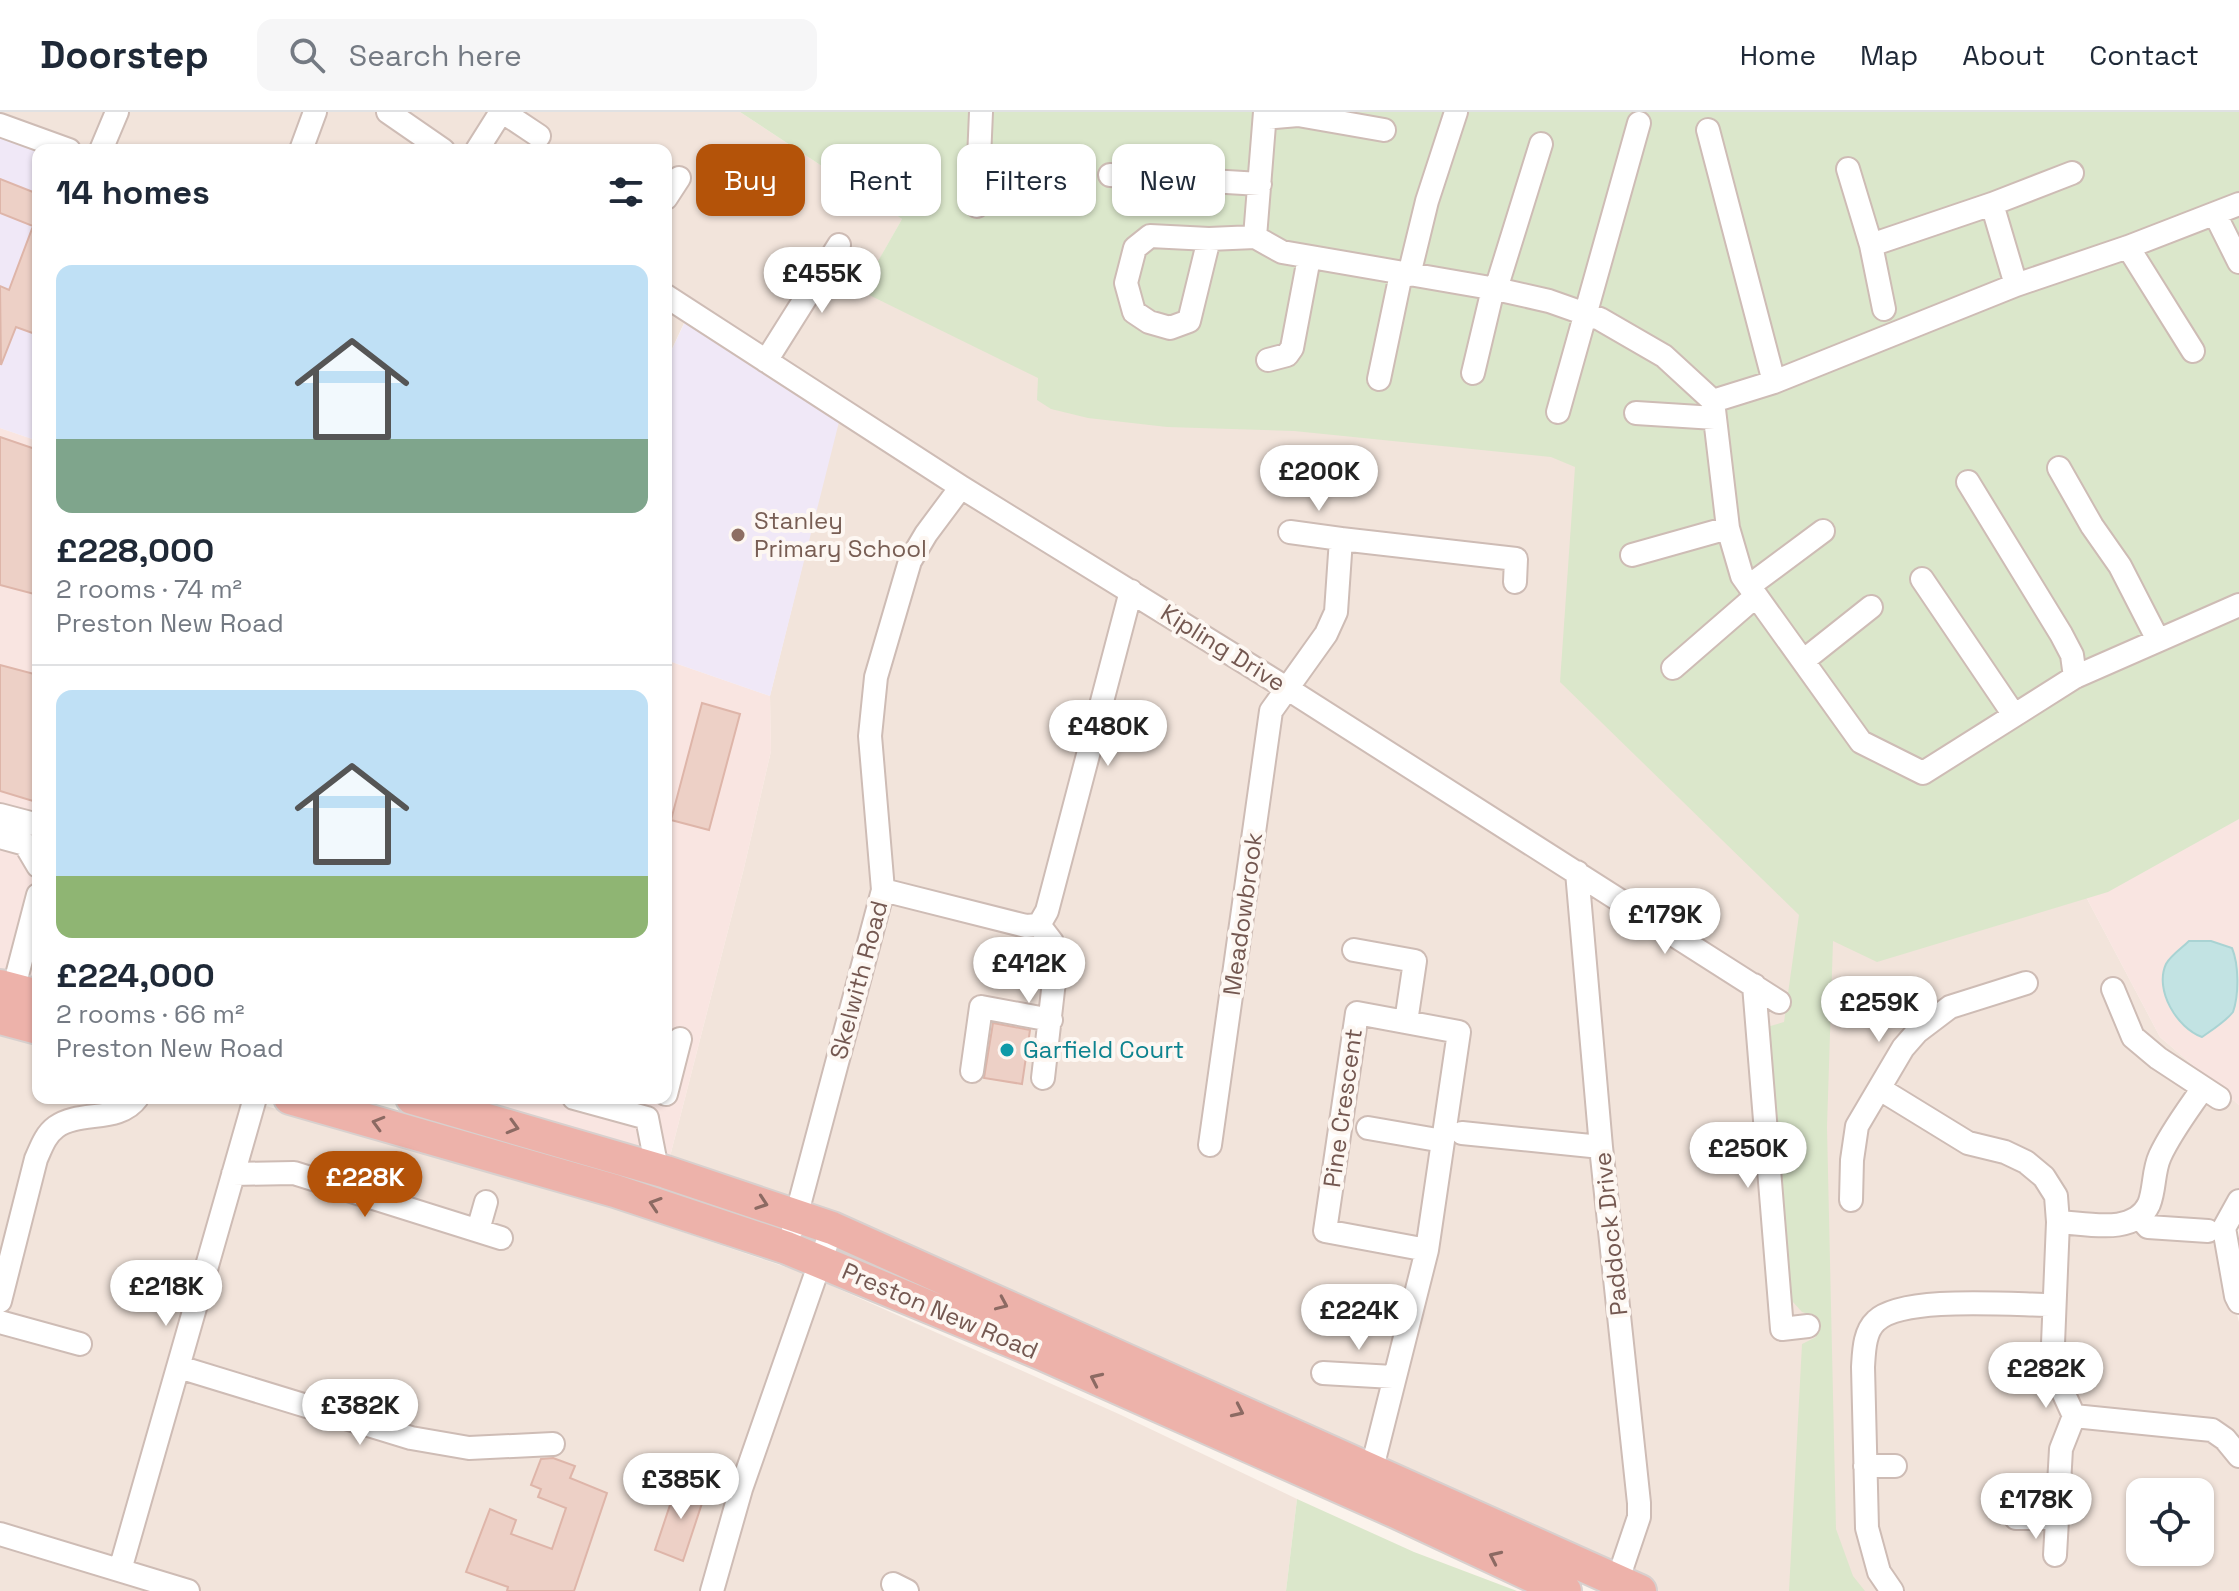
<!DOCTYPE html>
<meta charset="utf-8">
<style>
:root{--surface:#fff;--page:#f6f6f7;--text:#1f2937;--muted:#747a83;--line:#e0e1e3;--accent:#b45309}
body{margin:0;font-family:"Space Grotesk",sans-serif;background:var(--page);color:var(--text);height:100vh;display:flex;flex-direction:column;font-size:30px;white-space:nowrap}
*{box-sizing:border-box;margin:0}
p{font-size:26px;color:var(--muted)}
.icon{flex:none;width:44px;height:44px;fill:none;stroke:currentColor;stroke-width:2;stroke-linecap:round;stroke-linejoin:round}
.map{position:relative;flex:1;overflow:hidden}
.details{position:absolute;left:32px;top:32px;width:640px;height:960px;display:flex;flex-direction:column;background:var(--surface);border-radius:16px;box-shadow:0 2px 6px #0004}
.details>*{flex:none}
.hud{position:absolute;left:696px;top:32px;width:760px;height:72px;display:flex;gap:16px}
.fabs{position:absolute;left:2126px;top:1366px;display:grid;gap:16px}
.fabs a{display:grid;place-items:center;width:88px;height:88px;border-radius:16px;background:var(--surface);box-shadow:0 2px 6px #0004;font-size:40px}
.price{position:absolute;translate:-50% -68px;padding:0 18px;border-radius:28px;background:#fff;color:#222;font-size:26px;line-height:52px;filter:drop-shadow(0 2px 4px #0008)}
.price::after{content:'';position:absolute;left:50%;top:48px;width:24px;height:18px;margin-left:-12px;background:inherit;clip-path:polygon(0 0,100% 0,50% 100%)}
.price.on{background:var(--accent);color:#fff}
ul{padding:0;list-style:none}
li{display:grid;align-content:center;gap:16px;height:424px;padding:0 24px}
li+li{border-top:2px solid var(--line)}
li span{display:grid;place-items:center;height:248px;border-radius:16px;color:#555}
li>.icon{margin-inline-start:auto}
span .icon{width:144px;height:144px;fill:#fffc;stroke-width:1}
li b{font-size:34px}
h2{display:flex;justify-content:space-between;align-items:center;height:96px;padding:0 24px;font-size:34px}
.chip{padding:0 28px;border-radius:16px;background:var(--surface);box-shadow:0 2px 6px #0004;font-size:28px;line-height:72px}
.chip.on{background:var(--accent);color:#fff}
header{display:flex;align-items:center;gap:48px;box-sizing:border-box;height:112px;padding:0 40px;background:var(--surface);border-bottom:2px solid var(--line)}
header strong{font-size:38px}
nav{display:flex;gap:44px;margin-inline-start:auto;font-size:28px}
.search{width:560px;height:72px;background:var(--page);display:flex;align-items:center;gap:20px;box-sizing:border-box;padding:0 28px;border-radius:16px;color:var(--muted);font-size:30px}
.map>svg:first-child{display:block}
.residential{fill:#f2e4db;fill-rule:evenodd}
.commercial{fill:#f9e5e1}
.education{fill:#f0e8f7}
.green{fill:#dbe7cb}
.water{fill:#c2e3e3;stroke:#a9d3d3;stroke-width:2}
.building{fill:#edd0c6;stroke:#deb5a9;stroke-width:2}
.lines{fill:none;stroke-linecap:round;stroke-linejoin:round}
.minor-casing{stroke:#cebcb5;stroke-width:26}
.highway-casing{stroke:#d8d0ce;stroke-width:36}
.minor{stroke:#fff;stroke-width:22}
.highway{stroke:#edb2aa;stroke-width:32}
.oneway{stroke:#8c6a63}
.education-dot{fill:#8d6e63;stroke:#fdf7f2;stroke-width:3}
.culture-dot{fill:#0f9aa8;stroke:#fdf7f2;stroke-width:3}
.labels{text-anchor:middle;stroke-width:8;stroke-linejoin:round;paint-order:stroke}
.education-label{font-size:24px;fill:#785e54;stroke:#fdf7f2;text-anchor:start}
.street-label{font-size:24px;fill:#745851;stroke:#fdf7f2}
.culture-label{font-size:24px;fill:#0d838f;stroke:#fdf7f2;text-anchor:start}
</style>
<header>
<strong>Doorstep</strong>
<div class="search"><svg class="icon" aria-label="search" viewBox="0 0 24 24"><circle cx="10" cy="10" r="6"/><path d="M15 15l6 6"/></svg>Search here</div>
<nav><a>Home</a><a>Map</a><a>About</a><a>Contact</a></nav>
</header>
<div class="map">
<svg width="2239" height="1479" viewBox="0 0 2239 1479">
<rect width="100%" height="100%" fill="#fbf3ec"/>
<path class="residential" d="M0 0H740L902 107 862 178 1584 328 2084 781 2160 925 2239 993V1077L2215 1110 2239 1210V1479H1640L666 1060 744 756 771 639 770 584 841 298 689 200 666 250V38H69L0 13ZM2140 1380H2200V1440H2140Z
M0 924 38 934V986H239L615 1097 803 1161 1121 1303 1297 1387 1286 1479H0Z"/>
<path class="commercial" d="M0 316 38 329V884L0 874Z
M666 548 770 584 771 639 744 756 666 1060 412 986H666Z
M2239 695V993L2160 925 2084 781Z"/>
<path class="education" d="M0 13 38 38V329L0 316Z
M690 199 842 298 770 584 666 548V250Z"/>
<path class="green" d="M740 0H2239V707L2108 780 1877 850 1833 829 1827 1015 1836 1417 1853 1464 1865 1479H1789L1802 1232 1816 1225 1814 1204 1802 1200 1792 1189 1767 915 1784 910 1799 803 1560 570 1575 355 1551 345 1294 319 1167 315 1088 306 1051 297 1037 288 1038 266 861 179 902 107Z
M1297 1387 1414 1440 1517 1479H1286Z"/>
<path class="water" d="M2189 829H2211L2232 836C2239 853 2239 883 2233 900 2225 910 2212 918 2202 925 2177 916 2154 878 2166 852 2170 844 2183 835 2189 829Z"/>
<path class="building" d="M0 67 38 82V223L16 215 1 253 0 174 9 178 33 114 0 101Z
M0 325 38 338V483L0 473Z
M0 553 38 563V673L33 689 0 679Z
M702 591 740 602 709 718 671 708Z
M993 911 1030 918 1022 972 984 966Z
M553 1346 575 1354 570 1366 607 1381 574 1479H507L508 1475 466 1460 490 1397 516 1408 511 1422 552 1437 566 1396 538 1385 541 1377 531 1373 541 1347Z
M678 1369 706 1379 683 1449 655 1438Z"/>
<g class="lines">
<g class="minor-casing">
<path id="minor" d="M388 0 443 38
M503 0 539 24
M1265 0 1255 125 1282 140 1496 177 1549 189 1600 207 1664 244 1713 289 1728 416 1742 464 1861 630 1923 661 2075 565 2239 493
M1265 6 1298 3 1384 18
M0 13 69 38
M1708 18 1774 270
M101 38 117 0
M301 38 315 0
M477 38 501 0
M1848 57 1871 133 1884 197
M1110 63 1260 72
M666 86 679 66
M1992 92 2016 173
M977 94 981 0
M2215 102 2239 150
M1209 127 1189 209 1170 216 1149 210 1134 200 1126 171 1135 136 1150 124 1209 127 1255 125
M1871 133 1992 92 2072 61
M2128 135 2193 239
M1409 163 1427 89 1456 0
M1496 177 1541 32
M666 184 961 375 1288 577 1779 890
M1268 248 1287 243 1292 236 1309 146
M766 249 839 133
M1473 261 1493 177
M1379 267 1401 162
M1713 289 1774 270 2016 173 2128 135 2239 92
M1558 300 1639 11
M1636 301 1715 306
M2059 356 2092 414 2120 454 2158 528
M1968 370 2061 522 2072 543 2075 565
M1290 420 1341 427
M1632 443 1728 416
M1922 467 2014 603
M1749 474 1823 419
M1803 549 1871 495
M1673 556 1756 484
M0 703 38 713
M0 725 25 732 38 754
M1577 760 1601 1035 1639 1391V1405L1614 1479
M883 778 1026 814 1039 813
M1039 813 1047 799 1131 479
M1039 813 1052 830 1057 843 1043 966
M1354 838 1415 849 1406 910
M1754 873 1782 1217 1808 1214
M2113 877 2133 925 2158 946 2219 986
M10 890 38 783
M972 959 981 895 1051 908
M1880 977 1968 1031 2005 1040 2026 1050 2044 1065 2056 1084 2058 1110 2052 1256 2074 1304 2212 1318 2225 1327 2239 1344
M666 982 680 927
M574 986 647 1006
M647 1006 657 1057
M1368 1016 1443 1029
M1462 1021 1601 1035
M1210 1033 1271 599 1326 522 1336 500 1341 427 1516 447 1515 470
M233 1062 294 1061 501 1126
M1851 1088 1852 1048 1857 1014 1903 936 1917 920 1950 895 2026 871
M2239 1089 2224 1116 2236 1184 2239 1190
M2139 1105 2148 1115 2208 1119
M2058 1110C2086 1111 2134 1124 2149 1092 2155 1077 2153 1059 2160 1044 2171 1020 2188 998 2203 976
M793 1116 883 778 870 624 876 565 910 449 926 422 961 375
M478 1118 486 1090
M0 1189 36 1047C41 1036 45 1023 56 1015 80 998 119 1011 137 986
M0 1210 80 1232
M179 1255 411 1326 469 1336 553 1332
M1323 1261 1393 1265
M1865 1354H1895
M1371 1360 1427 1138 1459 920 1357 901 1325 1119 1427 1138
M2016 1406H2056
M0 1422 188 1479
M2055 1443 2061 1337 2074 1304
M120 1458 255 986
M893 1472 907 1479
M712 1479 741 1377 832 1116
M1892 1479 1879 1460 1867 1416 1863 1255C1864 1240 1864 1220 1876 1209 1903 1183 2014 1193 2053 1193"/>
</g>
<g class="highway-casing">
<path id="highway" d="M0 874 38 884
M0 906 38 916
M290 986 615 1079 787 1136 1040 1241 1396 1400 1565 1479
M412 986 666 1060 832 1116 1640 1479"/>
</g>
<use href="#minor" class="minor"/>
<use href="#highway" class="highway"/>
</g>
<defs><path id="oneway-chevron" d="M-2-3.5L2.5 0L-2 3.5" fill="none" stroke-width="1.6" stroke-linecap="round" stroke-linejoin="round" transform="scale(2)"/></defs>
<g class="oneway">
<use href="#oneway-chevron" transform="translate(378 1011) rotate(-164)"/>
<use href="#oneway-chevron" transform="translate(513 1015) rotate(16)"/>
<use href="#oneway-chevron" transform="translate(762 1091) rotate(19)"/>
<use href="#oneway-chevron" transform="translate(655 1092) rotate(-162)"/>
<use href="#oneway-chevron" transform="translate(1002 1192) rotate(24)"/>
<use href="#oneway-chevron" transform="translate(1096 1267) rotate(-155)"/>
<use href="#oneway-chevron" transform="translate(1238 1299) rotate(25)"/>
<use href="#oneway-chevron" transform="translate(1495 1445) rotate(-155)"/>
</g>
<circle class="education-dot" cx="738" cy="423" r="8"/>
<circle class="culture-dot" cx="1007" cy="938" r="8"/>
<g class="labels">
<g class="education-label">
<text x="754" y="417">Stanley<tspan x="754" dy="28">Primary School</tspan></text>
</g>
<g class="street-label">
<text transform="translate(1223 536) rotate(32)" y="8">Kipling Drive</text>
<text transform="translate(1243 802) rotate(-82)" y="8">Meadowbrook</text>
<text transform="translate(859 868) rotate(-75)" y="8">Skelwith Road</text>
<text transform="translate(1343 996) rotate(-82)" y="8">Pine Crescent</text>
<text transform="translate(1611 1122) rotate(-96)" y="8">Paddock Drive</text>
<text transform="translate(940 1199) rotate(23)" y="8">Preston New Road</text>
</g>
<g class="culture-label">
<text x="1023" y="946">Garfield Court</text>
</g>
</g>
</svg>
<div class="fabs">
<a><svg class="icon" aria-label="locate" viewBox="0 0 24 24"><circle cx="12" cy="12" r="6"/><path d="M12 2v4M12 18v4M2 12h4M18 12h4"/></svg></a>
</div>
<b class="price" style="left:822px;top:203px">£455K</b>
<b class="price" style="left:1319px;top:401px">£200K</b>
<b class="price" style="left:1108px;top:656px">£480K</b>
<b class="price" style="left:1665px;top:844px">£179K</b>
<b class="price" style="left:1029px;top:893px">£412K</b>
<b class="price" style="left:1879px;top:932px">£259K</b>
<b class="price" style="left:1748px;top:1078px">£250K</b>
<b class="price on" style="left:365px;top:1107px">£228K</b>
<b class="price" style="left:166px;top:1216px">£218K</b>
<b class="price" style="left:1359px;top:1240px">£224K</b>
<b class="price" style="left:2046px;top:1298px">£282K</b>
<b class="price" style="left:360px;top:1335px">£382K</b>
<b class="price" style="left:681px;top:1409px">£385K</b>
<b class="price" style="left:2036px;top:1429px">£178K</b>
<div class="hud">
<a class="chip on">Buy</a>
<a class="chip">Rent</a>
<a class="chip">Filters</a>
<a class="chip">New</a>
</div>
<section class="details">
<h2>14 homes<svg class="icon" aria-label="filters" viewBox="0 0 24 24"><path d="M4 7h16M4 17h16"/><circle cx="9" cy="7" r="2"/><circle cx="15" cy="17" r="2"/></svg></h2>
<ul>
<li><span style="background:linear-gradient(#bfe0f5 70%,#7fa58c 0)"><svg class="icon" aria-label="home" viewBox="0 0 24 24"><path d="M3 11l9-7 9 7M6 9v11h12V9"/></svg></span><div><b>£228,000</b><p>2 rooms · 74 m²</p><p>Preston New Road</p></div></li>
<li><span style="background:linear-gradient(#bfe0f5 75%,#8fb573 0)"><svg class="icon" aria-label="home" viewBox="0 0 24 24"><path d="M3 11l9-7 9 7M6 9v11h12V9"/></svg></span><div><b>£224,000</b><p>2 rooms · 66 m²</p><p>Preston New Road</p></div></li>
</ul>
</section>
</div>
